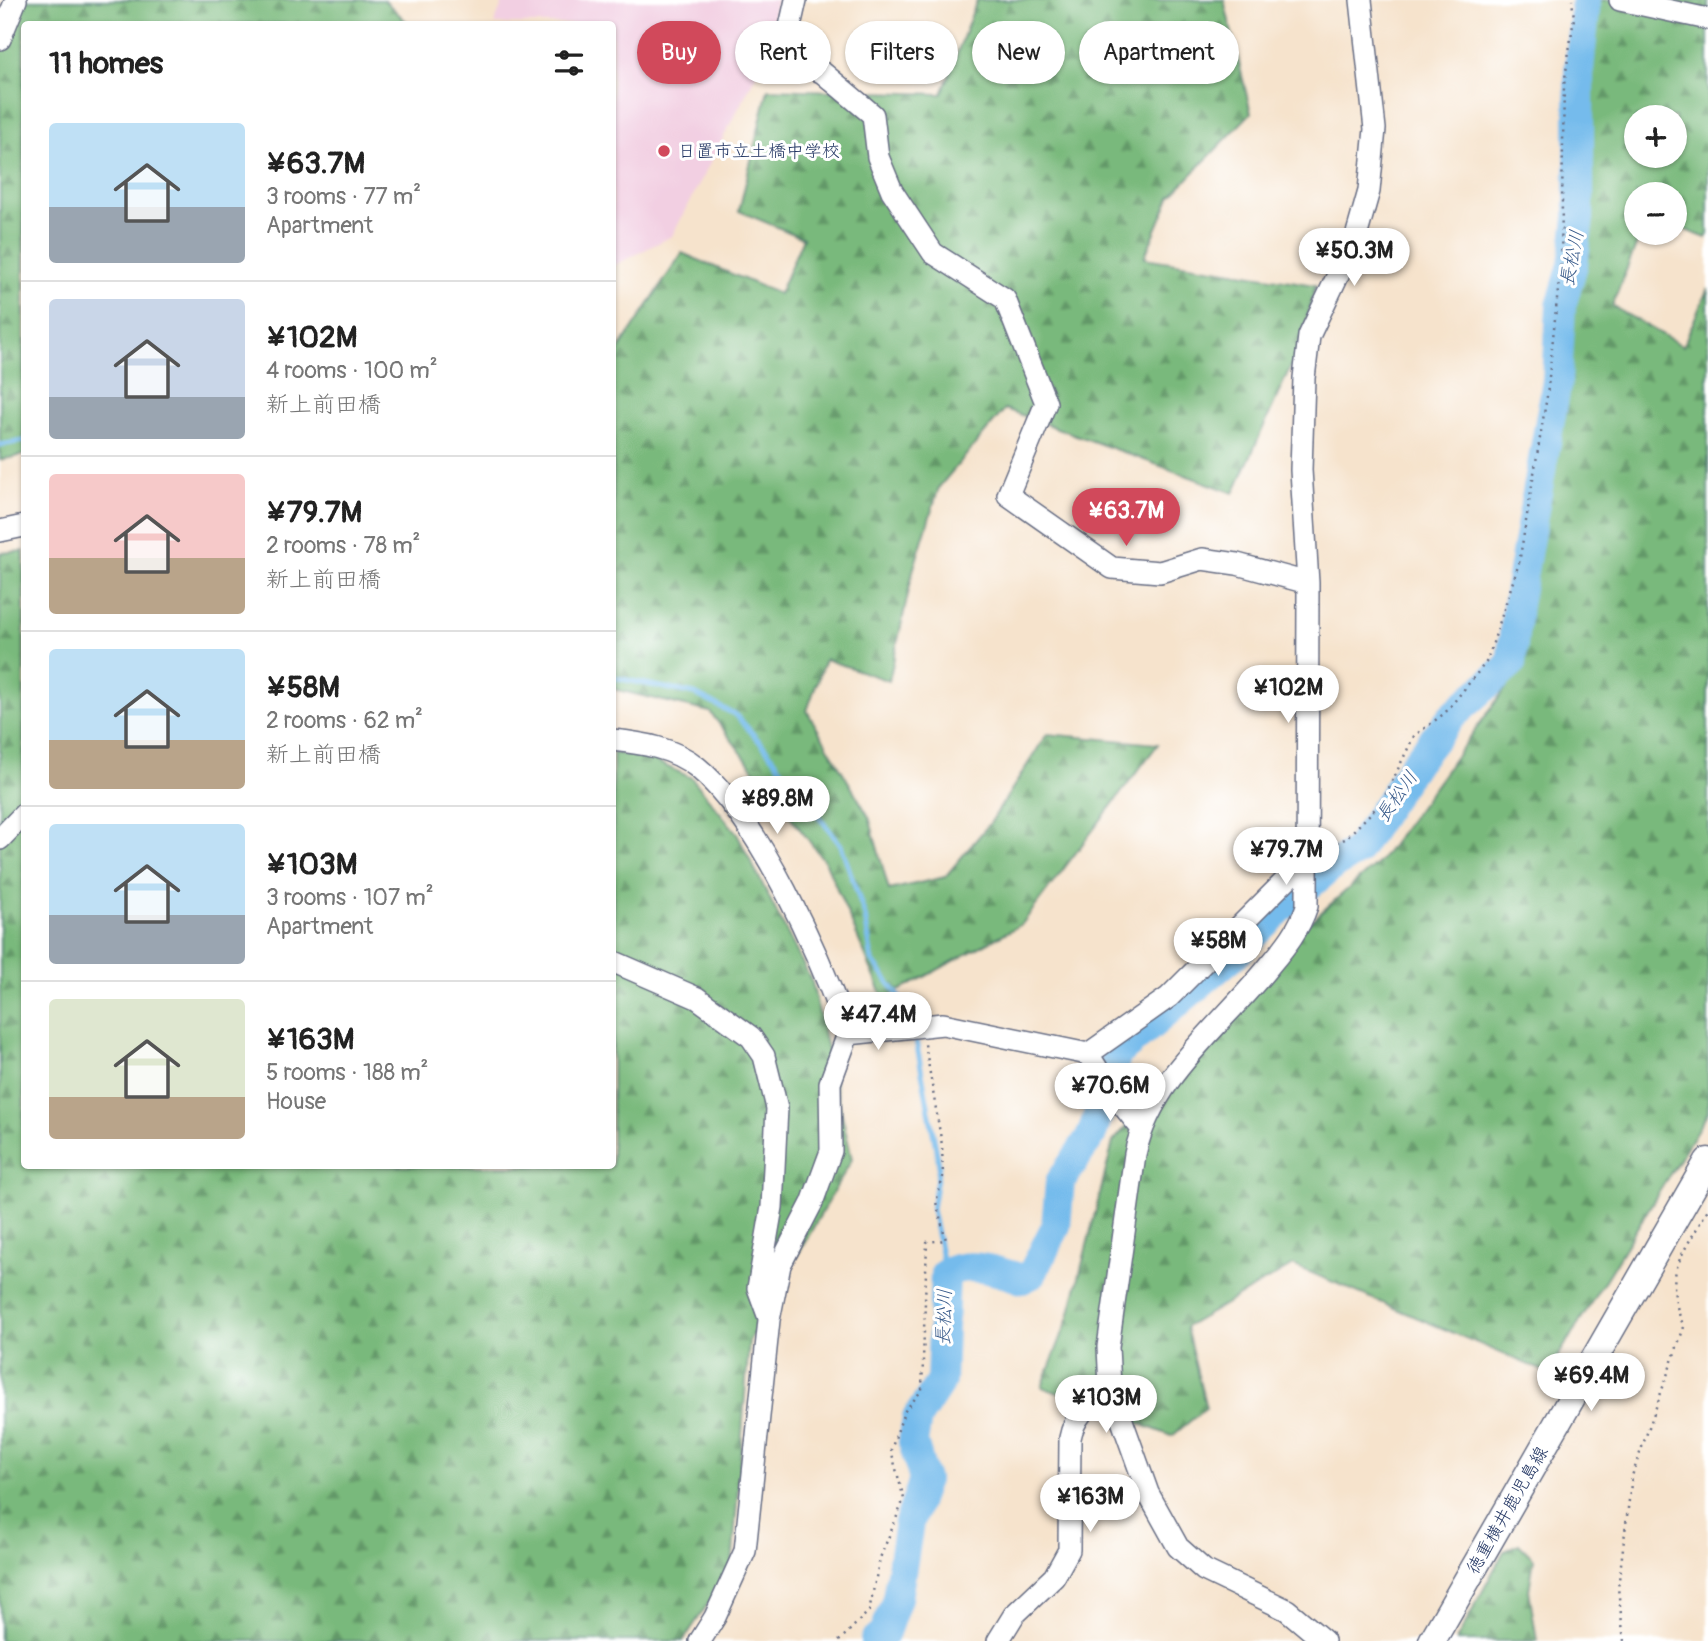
<!DOCTYPE html>
<meta charset="utf-8">
<style>
:root{--surface:#fff;--page:#f6f6f6;--text:#222;--muted:#767676;--line:#e0e0e0;--accent:#d1495b}
body{margin:0;font-family:Pangolin,"Klee One",sans-serif;background:var(--page);color:var(--text);height:100vh;display:flex;flex-direction:column;font-size:26px;white-space:nowrap}
*{box-sizing:border-box;margin:0}
p{font-size:23px;color:var(--muted)}
.icon{flex:none;width:38px;height:38px;fill:none;stroke:currentColor;stroke-width:2;stroke-linecap:round;stroke-linejoin:round}
.map{position:relative;flex:1;overflow:hidden}
.details{position:absolute;left:21px;top:21px;width:595px;height:1148px;display:flex;flex-direction:column;background:var(--surface);border-radius:7px;box-shadow:0 2px 5px #0004}
.details>*{flex:none}
.hud{position:absolute;left:637px;top:21px;width:665px;height:63px;display:flex;gap:14px}
.fabs{position:absolute;left:1624px;top:105px;display:grid;gap:14px}
.fabs a{display:grid;place-items:center;width:63px;height:63px;border-radius:50%;background:var(--surface);box-shadow:0 2px 5px #0004;font-size:35px}
.price{position:absolute;translate:-50% -60px;padding:0 16px;border-radius:24px;background:#fff;color:#222;font-size:23px;line-height:46px;filter:drop-shadow(0 2px 4px #0008)}
.price::after{content:'';position:absolute;left:50%;top:42px;width:21px;height:16px;margin-left:-10px;background:inherit;clip-path:polygon(0 0,100% 0,50% 100%)}
.price.current{background:var(--accent);color:#fff}
ul{padding:0;list-style:none}
li{display:flex;align-items:center;gap:21px;height:175px;padding:0 28px}
li+li{border-top:2px solid var(--line)}
li span{display:grid;place-items:center;flex:none;width:196px;height:140px;border-radius:7px;color:#555}
li>.icon{margin-inline-start:auto}
span .icon{width:84px;height:84px;fill:#fffc;stroke-width:1}
li b{font-size:30px}
h2{display:flex;justify-content:space-between;align-items:center;height:84px;padding:0 28px;font-size:30px}
.tag{padding:0 24px;border-radius:32px;background:var(--surface);box-shadow:0 2px 5px #0004;font-size:24px;line-height:63px}
.tag.current{background:var(--accent);color:#fff}
.map>svg:first-child{display:block}
.built{fill:#f2cfe2}
.forest{fill:url(#forest-firs);stroke:#4a746c;stroke-width:2;fill-rule:evenodd}
.lines{fill:none;stroke-linecap:round;stroke-linejoin:round}
.stream{stroke:#74bbec;stroke-width:5}
.river{stroke:#74bbec;stroke-width:30}
.minor-casing{stroke:#686e84;stroke-width:24}
.major-casing{stroke:#686e84;stroke-width:29}
.path{stroke:#686e84;stroke-width:2.5;stroke-dasharray:2 5;stroke-linecap:butt}
.minor{stroke:#fff;stroke-width:21}
.major{stroke:#fff;stroke-width:26}
.poi-dot{fill:#d1495b;stroke:#fff;stroke-width:2.5}
.labels{text-anchor:middle;stroke-width:6;stroke-linejoin:round;paint-order:stroke}
.poi-label{font-size:18px;fill:#1b2f5e;stroke:#fff;text-anchor:start}
.street-label{font-size:18px;fill:#1b2f5e;stroke:#fff}
.water-label{font-size:19px;font-style:italic;fill:#365989;stroke:#fff}
</style>
<div class="map">
<svg width="1708" height="1641" viewBox="0 0 1708 1641">
<defs>
<pattern id="forest-firs" width="22" height="20" patternUnits="userSpaceOnUse" patternTransform="scale(1.75)"><rect width="22" height="20" fill="#79b97b"/><path d="M5 1l3.5 6h-7zM16 11l3.5 6h-7z" fill="#629768"/></pattern>
</defs>
<rect width="100%" height="100%" fill="#fff"/>
<filter id="ink" filterUnits="userSpaceOnUse"><feTurbulence type="fractalNoise" baseFrequency=".0143" numOctaves="2"/><feDisplacementMap in="SourceGraphic" scale="14" xChannelSelector="R" yChannelSelector="G"/><feConvolveMatrix kernelMatrix="1 2 1 2 8 2 1 2 1" color-interpolation-filters="sRGB"/></filter>
<filter id="wash" filterUnits="userSpaceOnUse"><feTurbulence type="fractalNoise" baseFrequency=".00686" numOctaves="4" result="noise"/><feDisplacementMap in="SourceGraphic" scale="28" xChannelSelector="R" yChannelSelector="G"/><feGaussianBlur stdDeviation="1.57" result="paint"/><feColorMatrix in="noise" values="0 0 0 0 0 0 0 0 0 0 0 0 0 0 0 0 0 1.4 0 .05"/><feComposite in="paint" operator="in"/></filter>
<g filter="url(#wash)">
<rect width="100%" height="100%" fill="#f6e3cc"/>
<path class="built" d="M504 0H777L760 67 672 236 613 266 612 24H494Z"/>
<path class="forest" d="M6 0H384L409 24H24V455L0 460V21Z
M977 0H1224L1251 113 1170 197 1144 258 1316 285 1298 350 1234 493 1005 409 939 487 913 571 889 681 825 659 807 711 869 817 889 890 945 877 991 822 1047 734 1158 744 1022 924 884 999 826 863 710 712 613 689V359L682 253 779 294 803 238 739 211 768 89 942 94Z
M1599 0H1708V234L1706 238 1675 226V194H1636V233H1641L1612 306 1683 346 1708 288V1112L1548 1373 1293 1265 1186 1327 1206 1408 1172 1436 1042 1387 1069 1317 1113 1142 1271 956 1380 861 1521 667 1572 300 1592 55ZM1636 117H1675V156H1636Z
M24 551V1166H612L613 753 646 757 692 778 736 832 812 982 852 1159 749 1341 732 1568 683 1641H0V553Z
M1519 1544 1534 1559 1529 1590 1537 1641H1456L1504 1551Z"/>
<g class="lines">
<path class="stream" d="M0 445 24 441
M612 677 695 694 736 715 767 750 841 845 865 916 872 960 909 1010 912 1021
M914 1030 939 1165 932 1209 945 1274"/>
<path class="river" d="M875 1641 885 1632 897 1598 909 1523 924 1480 913 1442 917 1418 941 1381 945 1274C967 1260 999 1271 1022 1279L1032 1274 1056 1226 1060 1182 1092 1134 1117 1054 1236 953 1283 906 1336 863 1356 852 1412 767 1452 716 1511 664 1517 605 1557 381 1561 306 1573 265 1579 218V70L1586 0"/>
</g>
</g>
<g filter="url(#ink)">
<g class="lines">
<g class="minor-casing">
<path id="minor" d="M796 0 784 53 823 73 873 115 878 157 892 191 933 253 1005 299 1046 403 1008 495 1112 568 1160 572 1202 559 1237 564 1308 583
M1620 0 1708 19
M0 39 16 0
M0 531 24 526
M612 740C642 743 674 748 697 767 760 819 820 957 848 1034L830 1083 831 1151 812 1203 780 1265 769 1320 745 1551 715 1617 700 1641
M0 839 24 814
M612 961 697 998 751 1037 764 1056 777 1108 772 1207 758 1288 769 1318
M848 1034 943 1024 1088 1054 1112 1092 1141 1128
M1088 1054 1169 997 1309 857
M998 1641 1014 1615 1054 1577 1069 1550 1070 1438C1075 1413 1091 1403 1110 1387
M1324 1641 1287 1610 1204 1570 1178 1547 1148 1493 1110 1387 1108 1347 1135 1154C1152 1076 1222 1026 1270 965 1286 946 1299 930 1307 906L1308 583 1301 470 1304 378 1309 336 1356 237 1369 191 1375 129 1361 0"/>
</g>
<g class="major-casing">
<path id="major" d="M1432 1641 1708 1161"/>
</g>
<path class="path" d="M1324 849 1345 839 1382 802 1414 736 1445 713 1487 661 1519 563 1547 396 1561 261 1564 85 1574 18 1572 0
M839 1641 869 1611 880 1558 904 1499 891 1450 904 1412 922 1390 927 1242 946 1240 936 1202 943 1177 942 1145 925 1044
M1624 1641 1618 1588 1632 1476 1684 1327C1661 1272 1682 1257 1708 1209"/>
<use href="#minor" class="minor"/>
<use href="#major" class="major"/>
</g>
</g>
<circle class="poi-dot" cx="664" cy="151" r="7"/>
<g class="labels">
<g class="poi-label">
<text x="678" y="157">日置市立土橋中学校</text>
</g>
<g class="street-label">
<text transform="translate(1507 1510) rotate(-60)" y="6">徳重横井鹿児島線</text>
</g>
<g class="water-label">
<text transform="translate(1571 258) rotate(-79)" y="7">長松川</text>
<text transform="translate(1396 796) rotate(-55)" y="7">長松川</text>
<text transform="translate(943 1317) rotate(-88)" y="7">長松川</text>
</g>
</g>
</svg>
<div class="fabs">
<a>+</a>
<a>−</a>
</div>
<b class="price" style="left:1354px;top:288px">¥50.3M</b>
<b class="price current" style="left:1126px;top:548px">¥63.7M</b>
<b class="price" style="left:1288px;top:725px">¥102M</b>
<b class="price" style="left:777px;top:836px">¥89.8M</b>
<b class="price" style="left:1286px;top:887px">¥79.7M</b>
<b class="price" style="left:1218px;top:978px">¥58M</b>
<b class="price" style="left:878px;top:1052px">¥47.4M</b>
<b class="price" style="left:1110px;top:1123px">¥70.6M</b>
<b class="price" style="left:1591px;top:1413px">¥69.4M</b>
<b class="price" style="left:1106px;top:1435px">¥103M</b>
<b class="price" style="left:1090px;top:1534px">¥163M</b>
<div class="hud">
<a class="tag current">Buy</a>
<a class="tag">Rent</a>
<a class="tag">Filters</a>
<a class="tag">New</a>
<a class="tag">Apartment</a>
</div>
<section class="details">
<h2>11 homes<svg class="icon" aria-label="filters" viewBox="0 0 24 24"><path d="M4 7h16M4 17h16"/><circle cx="9" cy="7" r="2"/><circle cx="15" cy="17" r="2"/></svg></h2>
<ul>
<li><span style="background:linear-gradient(#bfe0f5 60%,#9aa5b1 0)"><svg class="icon" aria-label="home" viewBox="0 0 24 24"><path d="M3 11l9-7 9 7M6 9v11h12V9"/></svg></span><div><b>¥63.7M</b><p>3 rooms · 77 m²</p><p>Apartment</p></div></li>
<li><span style="background:linear-gradient(#c9d6e8 70%,#9aa5b1 0)"><svg class="icon" aria-label="home" viewBox="0 0 24 24"><path d="M3 11l9-7 9 7M6 9v11h12V9"/></svg></span><div><b>¥102M</b><p>4 rooms · 100 m²</p><p>新上前田橋</p></div></li>
<li><span style="background:linear-gradient(#f6c9c9 60%,#b9a48a 0)"><svg class="icon" aria-label="home" viewBox="0 0 24 24"><path d="M3 11l9-7 9 7M6 9v11h12V9"/></svg></span><div><b>¥79.7M</b><p>2 rooms · 78 m²</p><p>新上前田橋</p></div></li>
<li><span style="background:linear-gradient(#bfe0f5 65%,#b9a48a 0)"><svg class="icon" aria-label="home" viewBox="0 0 24 24"><path d="M3 11l9-7 9 7M6 9v11h12V9"/></svg></span><div><b>¥58M</b><p>2 rooms · 62 m²</p><p>新上前田橋</p></div></li>
<li><span style="background:linear-gradient(#bfe0f5 65%,#9aa5b1 0)"><svg class="icon" aria-label="home" viewBox="0 0 24 24"><path d="M3 11l9-7 9 7M6 9v11h12V9"/></svg></span><div><b>¥103M</b><p>3 rooms · 107 m²</p><p>Apartment</p></div></li>
<li><span style="background:linear-gradient(#dfe7d0 70%,#b9a48a 0)"><svg class="icon" aria-label="home" viewBox="0 0 24 24"><path d="M3 11l9-7 9 7M6 9v11h12V9"/></svg></span><div><b>¥163M</b><p>5 rooms · 188 m²</p><p>House</p></div></li>
</ul>
</section>
</div>
